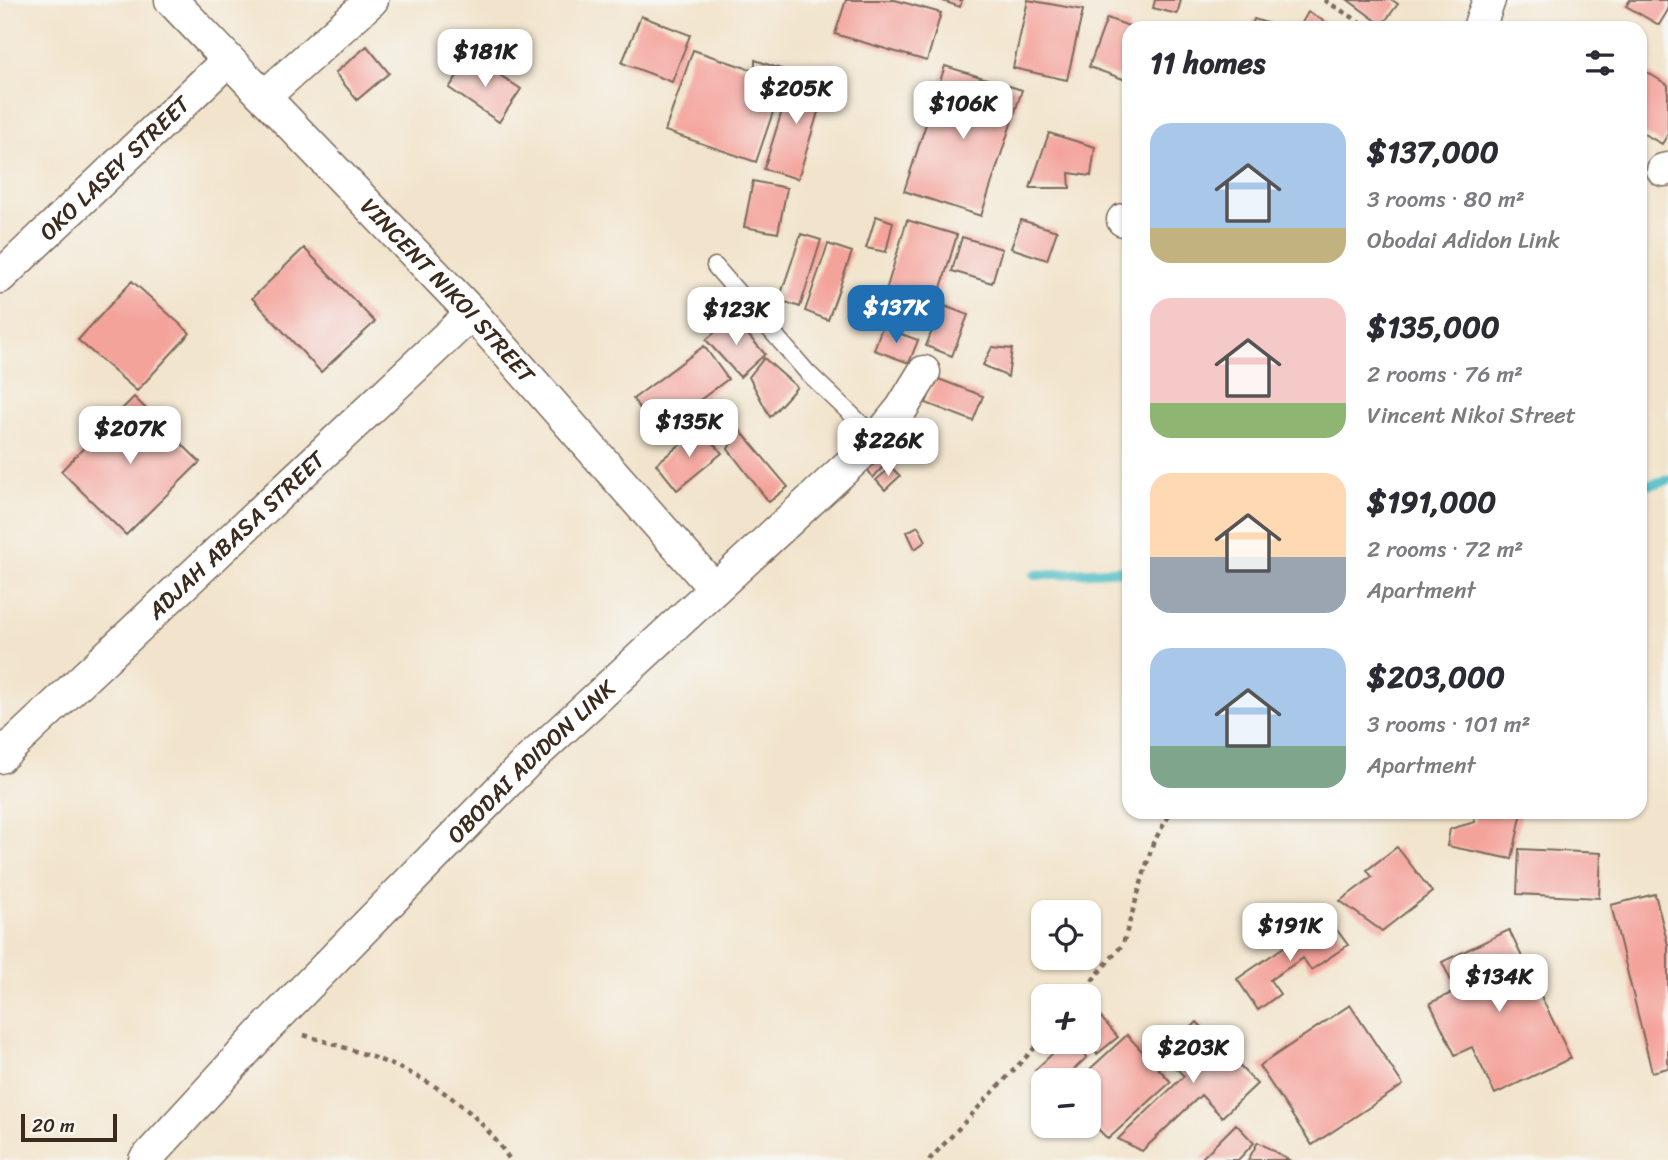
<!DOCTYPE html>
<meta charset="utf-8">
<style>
:root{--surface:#fff;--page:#f2f2f3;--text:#2b2b33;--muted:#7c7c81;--accent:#1f6fb2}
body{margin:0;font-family:Sriracha,sans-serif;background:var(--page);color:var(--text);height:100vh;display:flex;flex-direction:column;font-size:26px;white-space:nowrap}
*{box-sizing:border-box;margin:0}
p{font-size:23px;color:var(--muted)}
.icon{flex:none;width:38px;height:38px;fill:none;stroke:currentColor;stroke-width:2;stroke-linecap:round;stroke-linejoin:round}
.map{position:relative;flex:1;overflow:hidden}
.panel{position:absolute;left:1122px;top:21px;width:525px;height:798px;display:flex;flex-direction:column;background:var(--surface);border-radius:21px;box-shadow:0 2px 5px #0004}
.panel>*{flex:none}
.fabs{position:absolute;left:1031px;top:900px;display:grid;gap:14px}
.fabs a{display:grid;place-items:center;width:70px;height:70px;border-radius:14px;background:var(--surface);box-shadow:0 2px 5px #0004;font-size:35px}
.scale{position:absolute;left:21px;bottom:18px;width:96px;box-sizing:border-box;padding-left:7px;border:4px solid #3b2a1e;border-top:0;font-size:19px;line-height:24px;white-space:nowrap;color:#3b2a1e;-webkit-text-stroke:5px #f6f6f2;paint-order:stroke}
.price{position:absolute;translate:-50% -60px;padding:0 16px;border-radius:14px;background:#fff;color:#222;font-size:23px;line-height:46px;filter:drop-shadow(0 2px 4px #0008)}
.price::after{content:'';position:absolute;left:50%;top:42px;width:21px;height:16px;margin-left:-10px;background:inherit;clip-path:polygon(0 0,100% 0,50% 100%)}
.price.active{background:var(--accent);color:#fff}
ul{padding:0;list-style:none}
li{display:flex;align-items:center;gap:21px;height:175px;padding:0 28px}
li span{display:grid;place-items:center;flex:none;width:196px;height:140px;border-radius:21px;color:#555}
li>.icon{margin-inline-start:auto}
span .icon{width:84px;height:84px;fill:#fffc;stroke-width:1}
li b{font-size:30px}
h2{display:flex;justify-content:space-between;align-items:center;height:84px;padding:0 28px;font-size:30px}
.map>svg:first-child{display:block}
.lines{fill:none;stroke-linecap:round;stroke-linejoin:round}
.stream{stroke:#51bfc6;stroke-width:10}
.building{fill:#f4a39b}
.service-casing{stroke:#7b6b5b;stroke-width:19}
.minor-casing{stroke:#7b6b5b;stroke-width:35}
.path{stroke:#7b6b5b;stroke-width:4.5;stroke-dasharray:5 5;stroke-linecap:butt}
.service{stroke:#fff;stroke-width:16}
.minor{stroke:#fff;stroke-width:32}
.labels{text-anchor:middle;stroke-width:5;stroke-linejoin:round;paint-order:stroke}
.street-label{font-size:23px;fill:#3b2a1e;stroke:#f6f6f2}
</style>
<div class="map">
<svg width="1668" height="1160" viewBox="0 0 1668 1160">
<rect width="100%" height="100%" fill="#f6f6f2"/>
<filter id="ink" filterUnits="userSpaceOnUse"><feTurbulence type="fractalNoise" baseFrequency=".0143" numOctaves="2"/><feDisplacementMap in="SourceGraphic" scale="14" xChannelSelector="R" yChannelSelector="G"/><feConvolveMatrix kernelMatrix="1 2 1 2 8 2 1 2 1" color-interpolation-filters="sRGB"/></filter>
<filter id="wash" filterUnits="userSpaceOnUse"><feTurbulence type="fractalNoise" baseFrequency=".00686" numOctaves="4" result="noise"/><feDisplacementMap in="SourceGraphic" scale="28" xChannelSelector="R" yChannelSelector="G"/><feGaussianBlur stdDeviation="1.57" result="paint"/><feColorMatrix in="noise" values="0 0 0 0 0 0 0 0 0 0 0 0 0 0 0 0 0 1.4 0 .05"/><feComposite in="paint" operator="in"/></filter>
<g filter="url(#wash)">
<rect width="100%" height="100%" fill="#f2e4cc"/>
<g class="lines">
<path class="stream" d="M1640 487 1668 480
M1035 575 1129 570"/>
</g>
<g id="blocks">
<path class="building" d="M846 0H895L941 13 927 61 835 34Z
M940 0H962L960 7Z
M1028 0 1083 10 1067 80 1013 68Z
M1155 0H1181L1177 14 1153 8Z
M1348 0H1392L1398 4 1382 25Z
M1630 0H1668V10L1659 25 1626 6Z
M1308 12 1336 28H1299Z
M641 16 690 35 672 82 622 63Z
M1107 18 1129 26V81L1089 67Z
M1254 19 1279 27V28H1251Z
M367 46 389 73 357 100 335 73Z
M693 50 755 71V60L787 71 756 162 665 131Z
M471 56 521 89 499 122 449 88Z
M945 66 1022 90 981 216 904 191Z
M1640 68 1668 85V134L1662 144 1640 132Z
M794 72 827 82 798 179 764 169Z
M1049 133 1095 147 1091 176 1069 173 1070 188H1030Z
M753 181 787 188 778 233 744 227Z
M876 216 893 222 886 252 866 248Z
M907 220 957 235 935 308 885 294Z
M1021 220 1057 231 1047 260 1011 248Z
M801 234 821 240 800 307 779 300Z
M962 237 1002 249 992 283 952 271Z
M828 244 852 252 828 320 805 311Z
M304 248 375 322 321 372 252 298Z
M132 281 190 333 137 391 78 340Z
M942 305 968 315 952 356 926 346Z
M732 317 765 354 740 377 706 340Z
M882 327 918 340 909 363 874 350Z
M704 346 728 379 657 432 633 399Z
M992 347 1012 349 1008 377 983 365Z
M764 358 797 387 770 417 749 377Z
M936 378 983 396 973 421 926 403Z
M134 397 200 462 126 535 61 471Z
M701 428 722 453 677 490 656 464Z
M739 429 788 487 769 502 728 449Z
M875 453 886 463 873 478 865 465Z
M891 467 900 476 885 490 876 480Z
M918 526 926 541 915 549 907 532Z
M1473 812H1522L1512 859 1447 846 1450 829 1475 822Z
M1397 847 1432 892 1382 931 1340 901 1372 877 1367 870Z
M1519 849 1601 853 1599 898 1517 894Z
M1655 894 1668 945V1068L1652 1072 1611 905Z
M1334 926 1348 945 1311 970 1303 958 1270 980 1280 994 1258 1010 1237 979 1310 929 1317 938Z
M1509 930 1571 1058 1495 1094 1472 1047 1455 1055 1430 1003 1456 991 1442 962Z
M1350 1005 1403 1085 1312 1145 1259 1066Z
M1098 1014 1118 1037 1097 1054 1086 1041 1088 1023Z
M1197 1022 1257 1084 1222 1117 1201 1095 1142 1151 1118 1139 1184 1076 1163 1055Z
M1127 1035 1171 1082 1108 1139 1088 1119V1080H1078Z
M1066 1041H1075L1087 1057 1063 1080H1045L1035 1070Z
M1236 1124 1254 1143 1238 1160H1200Z
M1258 1142 1289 1160H1248Z"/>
</g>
</g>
<g filter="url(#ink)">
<use href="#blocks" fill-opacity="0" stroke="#7b6b5b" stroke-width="2"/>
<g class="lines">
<g class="service-casing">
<path id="service" d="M715 266 807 372 877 439"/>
</g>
<g class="minor-casing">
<g id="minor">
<path id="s1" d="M171 0 472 313 714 588"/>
<path d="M1479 28 1489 0"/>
<path d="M265 96 372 0"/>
<path d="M1663 170 1668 169"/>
<path d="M1123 220 1129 221"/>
<path id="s2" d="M0 277 228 60"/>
<path id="s3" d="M0 757 472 313"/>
<path id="s4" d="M145 1160 270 1024 525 764 877 439 902 408 924 372"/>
</g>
</g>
<path class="path" d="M1324 0 1370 28
M1079 996 1123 944 1153 843 1171 812
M304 1035C389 1061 458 1081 510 1160
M929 1160 1043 1039"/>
<use href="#service" class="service"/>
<use href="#minor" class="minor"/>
</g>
</g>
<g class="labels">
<g class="street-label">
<text dy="8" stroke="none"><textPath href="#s2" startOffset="158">OKO LASEY STREET</textPath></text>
<text dy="8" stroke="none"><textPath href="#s1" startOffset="401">VINCENT NIKOI STREET</textPath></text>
<text dy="8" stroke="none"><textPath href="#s3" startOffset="324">ADJAH ABASA STREET</textPath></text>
<text dy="8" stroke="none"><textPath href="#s4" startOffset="555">OBODAI ADIDON LINK</textPath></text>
</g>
</g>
</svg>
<div class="fabs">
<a><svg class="icon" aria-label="locate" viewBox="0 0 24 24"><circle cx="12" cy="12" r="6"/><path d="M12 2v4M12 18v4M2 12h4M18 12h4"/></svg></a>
<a>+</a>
<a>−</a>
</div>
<div class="scale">20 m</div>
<b class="price" style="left:485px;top:89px">$181K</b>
<b class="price" style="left:796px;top:126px">$205K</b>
<b class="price" style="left:963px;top:141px">$106K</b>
<b class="price active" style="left:896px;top:345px">$137K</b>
<b class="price" style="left:736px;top:347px">$123K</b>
<b class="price" style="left:689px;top:459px">$135K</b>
<b class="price" style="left:130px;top:466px">$207K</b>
<b class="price" style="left:888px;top:478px">$226K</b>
<b class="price" style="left:1290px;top:963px">$191K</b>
<b class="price" style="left:1499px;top:1014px">$134K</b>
<b class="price" style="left:1193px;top:1085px">$203K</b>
<section class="panel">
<h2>11 homes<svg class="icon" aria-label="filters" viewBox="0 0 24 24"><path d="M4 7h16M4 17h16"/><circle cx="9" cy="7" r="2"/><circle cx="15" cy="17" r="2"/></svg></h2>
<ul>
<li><span style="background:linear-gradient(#a9c7e8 75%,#c2b280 0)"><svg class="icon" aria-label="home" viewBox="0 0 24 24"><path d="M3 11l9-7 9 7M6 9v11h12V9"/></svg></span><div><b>$137,000</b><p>3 rooms · 80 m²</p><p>Obodai Adidon Link</p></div></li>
<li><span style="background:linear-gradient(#f6c9c9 75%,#8fb573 0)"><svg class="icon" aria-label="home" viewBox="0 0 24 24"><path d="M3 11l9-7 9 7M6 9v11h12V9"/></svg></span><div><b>$135,000</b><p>2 rooms · 76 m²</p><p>Vincent Nikoi Street</p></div></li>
<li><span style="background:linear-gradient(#ffd9b3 60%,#9aa5b1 0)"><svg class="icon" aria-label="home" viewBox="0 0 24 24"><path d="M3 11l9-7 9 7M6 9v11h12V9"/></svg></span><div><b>$191,000</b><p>2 rooms · 72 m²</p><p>Apartment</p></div></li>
<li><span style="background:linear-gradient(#a9c7e8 70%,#7fa58c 0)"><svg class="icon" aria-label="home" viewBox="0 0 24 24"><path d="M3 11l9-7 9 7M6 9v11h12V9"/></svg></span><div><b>$203,000</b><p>3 rooms · 101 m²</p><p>Apartment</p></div></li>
</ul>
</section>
</div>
